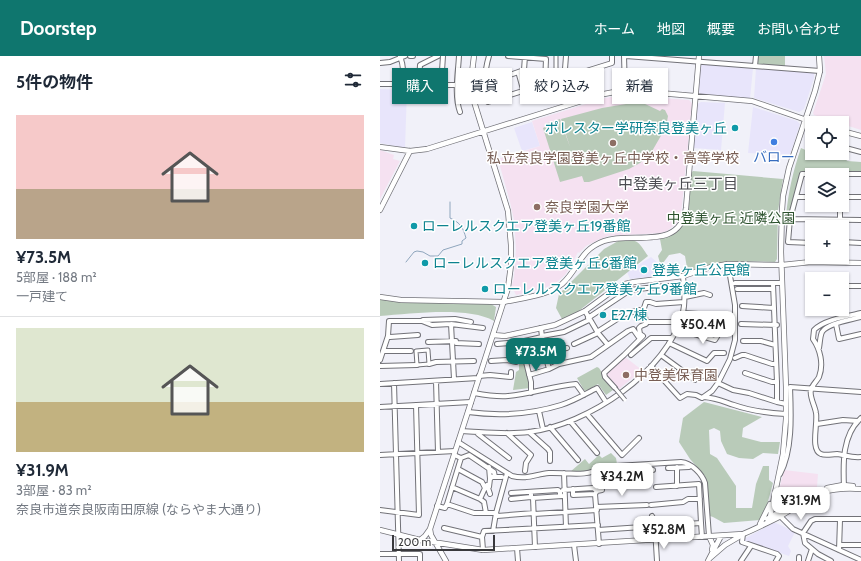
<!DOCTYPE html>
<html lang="ja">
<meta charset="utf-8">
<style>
:root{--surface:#fff;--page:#f6f6f7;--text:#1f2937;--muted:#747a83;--line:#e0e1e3;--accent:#0f766e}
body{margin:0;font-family:Cabin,"Noto Sans JP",sans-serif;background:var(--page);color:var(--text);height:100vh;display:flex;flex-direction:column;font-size:15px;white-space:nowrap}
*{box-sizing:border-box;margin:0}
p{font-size:13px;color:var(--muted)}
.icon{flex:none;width:22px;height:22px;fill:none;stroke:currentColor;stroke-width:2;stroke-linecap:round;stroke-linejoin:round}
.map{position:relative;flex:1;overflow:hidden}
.drawer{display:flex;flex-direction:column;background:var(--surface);width:380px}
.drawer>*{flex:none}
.hud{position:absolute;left:12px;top:12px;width:380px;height:36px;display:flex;gap:8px}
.tools{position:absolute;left:425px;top:60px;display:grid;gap:8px}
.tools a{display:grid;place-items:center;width:44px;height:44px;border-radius:0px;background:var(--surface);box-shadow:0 1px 3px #0004;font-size:20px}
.scale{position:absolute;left:12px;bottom:10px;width:103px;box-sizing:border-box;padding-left:4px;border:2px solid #39393c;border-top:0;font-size:11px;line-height:14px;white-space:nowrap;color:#39393c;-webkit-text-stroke:3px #fff;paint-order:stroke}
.price{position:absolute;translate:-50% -34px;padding:0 9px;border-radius:8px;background:#fff;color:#222;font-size:13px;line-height:26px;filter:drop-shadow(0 1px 2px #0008)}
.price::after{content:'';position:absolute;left:50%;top:24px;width:12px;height:9px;margin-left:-6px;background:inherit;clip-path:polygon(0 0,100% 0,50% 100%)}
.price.selected{background:var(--accent);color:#fff}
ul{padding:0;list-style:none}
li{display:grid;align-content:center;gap:8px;height:212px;padding:0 16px}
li+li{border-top:1px solid var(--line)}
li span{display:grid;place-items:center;height:124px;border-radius:0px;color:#555}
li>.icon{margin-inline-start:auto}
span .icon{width:72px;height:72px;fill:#fffc;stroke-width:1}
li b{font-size:17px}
h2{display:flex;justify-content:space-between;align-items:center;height:48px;padding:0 16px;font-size:17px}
.pill{padding:0 14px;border-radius:0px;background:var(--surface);box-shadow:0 1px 3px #0004;font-size:14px;line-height:36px}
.pill.selected{background:var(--accent);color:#fff}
header{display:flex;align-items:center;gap:24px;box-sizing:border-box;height:56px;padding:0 20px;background:var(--accent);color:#fff}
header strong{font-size:19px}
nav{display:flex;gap:22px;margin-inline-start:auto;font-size:14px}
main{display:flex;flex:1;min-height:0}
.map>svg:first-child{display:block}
.commercial{fill:#e8e5fb}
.education{fill:#f5e1f1}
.green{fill:#b9cbb9}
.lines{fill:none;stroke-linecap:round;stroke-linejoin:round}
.stream{stroke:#8fa6bd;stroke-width:1}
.pedestrian-casing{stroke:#727278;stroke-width:5}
.minor-casing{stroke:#727278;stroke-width:6}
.tertiary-casing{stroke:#727278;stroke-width:6}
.pedestrian{stroke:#fff;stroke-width:3}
.minor{stroke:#fff;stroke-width:4}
.tertiary{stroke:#fff;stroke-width:4.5}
.pedestrian-bridge-casing{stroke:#727278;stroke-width:5;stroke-linecap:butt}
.pedestrian-bridge{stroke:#fff;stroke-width:3}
.culture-dot{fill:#0f9aa8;stroke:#fff;stroke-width:1.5}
.shop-dot{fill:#3f7fe0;stroke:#fff;stroke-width:1.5}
.education-dot{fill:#8d6e63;stroke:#fff;stroke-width:1.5}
.labels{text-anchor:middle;stroke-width:3;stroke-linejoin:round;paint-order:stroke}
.culture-label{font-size:14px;fill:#0d838f;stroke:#fff;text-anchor:start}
.shop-label{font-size:14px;fill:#366cbe;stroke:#fff}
.education-label{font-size:14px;fill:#785e54;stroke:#fff;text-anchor:start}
.park-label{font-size:14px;fill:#2d522e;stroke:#fff}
.neighbourhood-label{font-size:15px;fill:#4c4c52;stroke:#fff}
</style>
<header>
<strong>Doorstep</strong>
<nav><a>ホーム</a><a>地図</a><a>概要</a><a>お問い合わせ</a></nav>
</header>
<main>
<section class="drawer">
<h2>5件の物件<svg class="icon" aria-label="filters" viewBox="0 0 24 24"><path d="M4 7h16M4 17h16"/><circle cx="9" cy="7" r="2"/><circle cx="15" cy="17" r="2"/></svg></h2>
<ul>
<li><span style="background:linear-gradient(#f6c9c9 60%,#b9a48a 0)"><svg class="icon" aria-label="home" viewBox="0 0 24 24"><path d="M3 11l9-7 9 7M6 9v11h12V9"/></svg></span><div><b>¥73.5M</b><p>5部屋 · 188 m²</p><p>一戸建て</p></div></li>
<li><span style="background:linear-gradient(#dfe7d0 60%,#c2b280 0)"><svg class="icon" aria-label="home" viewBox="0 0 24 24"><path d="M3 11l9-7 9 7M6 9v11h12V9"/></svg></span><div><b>¥31.9M</b><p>3部屋 · 83 m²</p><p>奈良市道奈良阪南田原線 (ならやま大通り)</p></div></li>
</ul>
</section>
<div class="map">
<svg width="481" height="505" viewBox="0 0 481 505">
<rect width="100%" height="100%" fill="#f1f1f9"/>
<path class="commercial" d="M322 7 373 12 370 43 321 38 318 35 320 8Z
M376 12 434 16V22L424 53 419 56 374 42Z
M0 33 27 34 25 92 0 87Z
M321 46 345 47 341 94 313 92 317 48Z
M373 51 417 65 420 68 410 99 368 97Z
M152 66 160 90 142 95 134 72Z
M271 201 279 208 282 220 250 223 247 216Z
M393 467H396L415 476 408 490 411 495 409 500 365 485 364 483Z"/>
<path class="education" d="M444 0H481V74L434 59 433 57 446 18Z
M242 39 309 44 312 47 301 159 298 166 287 175 281 177 228 180 218 184 206 190 199 197 198 196 191 210 185 219 177 226 163 233 136 239 134 235 131 234 134 221 136 193 134 164 130 146 118 103 160 90 152 65 225 42Z
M0 94 14 99 13 103 20 105 0 143Z
M245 301 262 314 238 334 226 320 227 318V315Z
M404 414 438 418 437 431 410 445 403 446 400 443 398 438Z"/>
<path class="green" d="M376 0H405V12L375 10Z
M252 47H263L280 55 282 53 285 54 288 60 286 71 271 97 267 101 260 107 249 113 209 126H204L202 120 180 126 163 72 165 71V68L180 63 190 91 181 63 222 52Z
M421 92 432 97H462L467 105 481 106V116L421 117 409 161 406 160C408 137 413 115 421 92Z
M313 115 403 123 398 155 397 203 395 206C372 205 350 205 327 210 315 213 304 218 291 218V217L307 212 305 200 300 197 289 199 283 207H280L278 200 282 194 280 183C313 174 309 145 311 117Z
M240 184C258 183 258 185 268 200L190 262 182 263 176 252 179 238 224 193Z
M0 243 111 248 116 251 114 265C88 250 31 258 0 260Z
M143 305 150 327V332L133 334 136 316 139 314V306Z
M217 311 219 312 233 334 226 339 218 328 206 335 204 334 197 322Z
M324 346 382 361 363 372 362 381 381 386H400L398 398 383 397 373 403 359 402 347 398 341 385 340 375 334 372 329 374 330 398 337 402 356 430V452H372L376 428 383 410H389V424L393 427 387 449 380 464 344 467 333 461 330 460 325 420 310 403 299 386 303 362Z
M231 397 236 402 237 408H221C213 417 202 417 190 416L205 403 209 408 219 399 222 402Z"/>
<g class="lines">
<path class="stream" d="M26 206 34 196 37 195 43 196 50 200H58L63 194 82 188V185L86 182C83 172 81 167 70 162V146"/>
<g class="pedestrian-casing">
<path id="pedestrian" d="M138 17 143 35
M176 25V0
M165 28 187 21
M48 294 49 308 37 309 36 295Z"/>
</g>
<g class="minor-casing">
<path id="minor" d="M30 0H33
M58 0 40 9 39 26 41 29H77
M79 0C78 18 74 39 80 56
M109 0C104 16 104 30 108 46L165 28 166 3 128 0
M186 0 185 13 187 21 232 7V0
M244 0 245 34
M246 0 440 15
M0 7 10 6 25 0
M375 10 376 0
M62 15 63 0
M105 21H124L144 14 145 0
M0 28H21C25 20 23 8 20 0
M462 91 481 96
M416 141H432
M462 141H481
M410 163 481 164
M460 171V149
M462 186 481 187
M432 187 408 186 410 163 422 118H481
M431 206V187
M355 227H402
M393 228 397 326V346
M463 230H481
M357 233H393
M305 241 324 237 330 239
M362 250 394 252
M205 255 218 277 228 289
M303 257 349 260
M481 257C468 260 443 264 434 274L433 283C440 293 444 308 439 321 437 325 432 329 431 334 429 340 435 350 436 357 438 368 430 394 441 398 446 400 452 398 457 398 465 399 472 402 481 401
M208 262 250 234 284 230H304
M43 264 75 263 91 266
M266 266H299
M71 268 74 323
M361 268 397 269
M456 268 459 283 481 278
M297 273 335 284 340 276 348 275
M217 276 245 258 259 254
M8 280 10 281 38 279
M162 280 184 276 209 264
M363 285H381L395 289
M48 286 76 285V287L99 288
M289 287 327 305 334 297H344
M117 288 140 286 162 281
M194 288 218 277
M439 292C440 287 440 280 442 276 448 267 471 264 481 261
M3 295H31
M166 295 187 292
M251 299 271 282H292
M281 299 315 324 319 320H328
M145 302 151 326V337
M355 302 362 299H365L392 308H396
M0 304 8 280 9 265H42L52 269 71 268 103 272
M111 305 127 304 136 306 142 303 165 298
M49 308 56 306 94 305
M0 310 37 309
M271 310 300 342 307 338 316 339 322 342 332 335 338 327 350 303 355 284V249L348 208
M169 313 179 308 211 301 248 275 253 273 260 283
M365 317 392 326H397
M149 319 169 313 165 298 166 295 162 281 161 272
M99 320 110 319 131 321V316
M56 325 58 396
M14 327 19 505
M338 327 353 334 369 337 397 346 406 348
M0 328 98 322
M235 332 225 321 224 317 244 299 263 280 260 278 259 272 261 270 266 268 264 252 266 246H270L276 248 304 246
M94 337C105 339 117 341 128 340 151 338 173 330 196 328L204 339
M324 341C336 342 342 345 354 349 371 355 388 357 406 358
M0 351 91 346
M159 355 163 373
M88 356C118 360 152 358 181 349 194 345 205 338 217 332L226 346
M207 358 242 399 259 382
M190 365 217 397
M437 368 463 364 478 365
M170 371 198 404
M82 375C104 376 126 379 149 376 207 369 288 316 303 256 306 244 304 233 303 220
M149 376 168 393 170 396V405
M98 377V378L129 402
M127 377 151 399 146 407 145 415
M78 386 132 420C147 424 156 418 169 417 183 416 210 422 220 411L301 406C312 407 322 418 325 427L329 480
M0 399 75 395
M74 399 81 402 89 399 114 416 115 421
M109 411 110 423
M297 411V430
M288 412 309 411
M78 413 102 426 105 432 100 443
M184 417 186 471
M400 418C413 394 411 357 410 331L481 336
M107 429 110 438
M72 431 100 443 104 446 106 457
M109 431 110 423 112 421H122
M276 431 319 428 321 467
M464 431C463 407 462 379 481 362
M193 433V439L215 438
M183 434 213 432 217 435
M151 436V441L153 442 155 491
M131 437 178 434 180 436V440
M153 442 182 440
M131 443 151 441
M67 448 81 402
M271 449 303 446 308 443H320
M57 450 65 452 67 448 94 457H116L117 460 154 457
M216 451 267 449
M0 454 39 459 36 349
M154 458 217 454
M272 460 273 462 274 470 275 473 277 505
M400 460 413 473 481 504
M64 472 102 481
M218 474 321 467 322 481
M113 475 116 457 127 417
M363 478 362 486 397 498 399 500 396 505
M219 488 215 438 217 435 222 434 220 417 273 414
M194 489 196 505
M460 489H481
M137 492 138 505
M103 494 102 481 104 475 218 469
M459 494 460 464
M0 498H40V505
M361 505 371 490
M419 505V501
M428 505 432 493
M451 505 438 498 425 487 423 477 431 465 435 463H481"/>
</g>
<g class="tertiary-casing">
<path id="tertiary" d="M462 75 481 80
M0 91 30 95 47 93 224 38 245 34 372 45 435 67
M0 154 30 95
M0 241 21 244 124 246C142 242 167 240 182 228 199 213 199 194 224 185 253 175 300 196 306 152L319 0
M113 279 125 280 175 269 205 255 235 233 245 228 254 226 303 220 331 211 348 208 402 209 431 206 481 207
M447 432 463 429 473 430
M396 439 400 457
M387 463 417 446
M389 466 403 398 406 363V331L401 196 402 154 403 140 409 112 435 35 440 15 439 0
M380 468 390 448
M50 473 51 479 66 505
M0 474 40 484 103 494 363 478C375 473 387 467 399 461 431 442 440 430 481 433
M329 480 333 489 332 494
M40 484 45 480 50 473 128 232 131 209V189L128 155 92 39 91 25 94 0
M330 502 345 489 362 479
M328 505 341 480"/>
</g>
<use href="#pedestrian" class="pedestrian"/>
<use href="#minor" class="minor"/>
<use href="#tertiary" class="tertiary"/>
<g class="pedestrian-bridge-casing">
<path id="pedestrian-bridge" d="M235 332 245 344"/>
</g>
<use href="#pedestrian-bridge" class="pedestrian-bridge"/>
</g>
<g class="culture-dot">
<circle cx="355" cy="72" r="4"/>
<circle cx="34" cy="170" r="4"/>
<circle cx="45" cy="207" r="4"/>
<circle cx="264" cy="214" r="4"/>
<circle cx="105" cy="233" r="4"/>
<circle cx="223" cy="259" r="4"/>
</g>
<circle class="shop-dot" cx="394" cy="86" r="4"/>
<g class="education-dot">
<circle cx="233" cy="87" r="4"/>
<circle cx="157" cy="151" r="4"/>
<circle cx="246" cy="319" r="4"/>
</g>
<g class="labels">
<g class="culture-label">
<text x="347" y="77" text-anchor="end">ポレスター学研奈良登美ヶ丘</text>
<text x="42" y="175">ローレルスクエア登美ヶ丘19番館</text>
<text x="53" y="212">ローレルスクエア登美ヶ丘6番館</text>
<text x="272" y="219">登美ヶ丘公民館</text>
<text x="113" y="238">ローレルスクエア登美ヶ丘9番館</text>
<text x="231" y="264">E27棟</text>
</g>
<g class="shop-label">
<text x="394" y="106">バロー</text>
</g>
<g class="education-label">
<text x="233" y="107" text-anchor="middle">私立奈良学園登美ヶ丘中学校・高等学校</text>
<text x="165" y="156">奈良学園大学</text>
<text x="254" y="324">中登美保育園</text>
</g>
<g class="park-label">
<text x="351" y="167">中登美ヶ丘 近隣公園</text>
</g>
<g class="neighbourhood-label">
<text x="298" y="133">中登美ヶ丘三丁目</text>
</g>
</g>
</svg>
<div class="tools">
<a><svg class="icon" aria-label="locate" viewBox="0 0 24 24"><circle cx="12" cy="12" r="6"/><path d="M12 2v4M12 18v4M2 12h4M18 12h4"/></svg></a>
<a><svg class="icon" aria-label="layers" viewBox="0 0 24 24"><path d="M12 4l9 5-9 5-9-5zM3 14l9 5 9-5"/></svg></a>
<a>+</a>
<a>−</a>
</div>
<div class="scale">200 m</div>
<b class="price" style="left:323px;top:289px">¥50.4M</b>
<b class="price selected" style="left:156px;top:316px">¥73.5M</b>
<b class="price" style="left:242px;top:441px">¥34.2M</b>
<b class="price" style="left:421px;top:465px">¥31.9M</b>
<b class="price" style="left:284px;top:494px">¥52.8M</b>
<div class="hud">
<a class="pill selected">購入</a>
<a class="pill">賃貸</a>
<a class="pill">絞り込み</a>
<a class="pill">新着</a>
</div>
</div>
</main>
